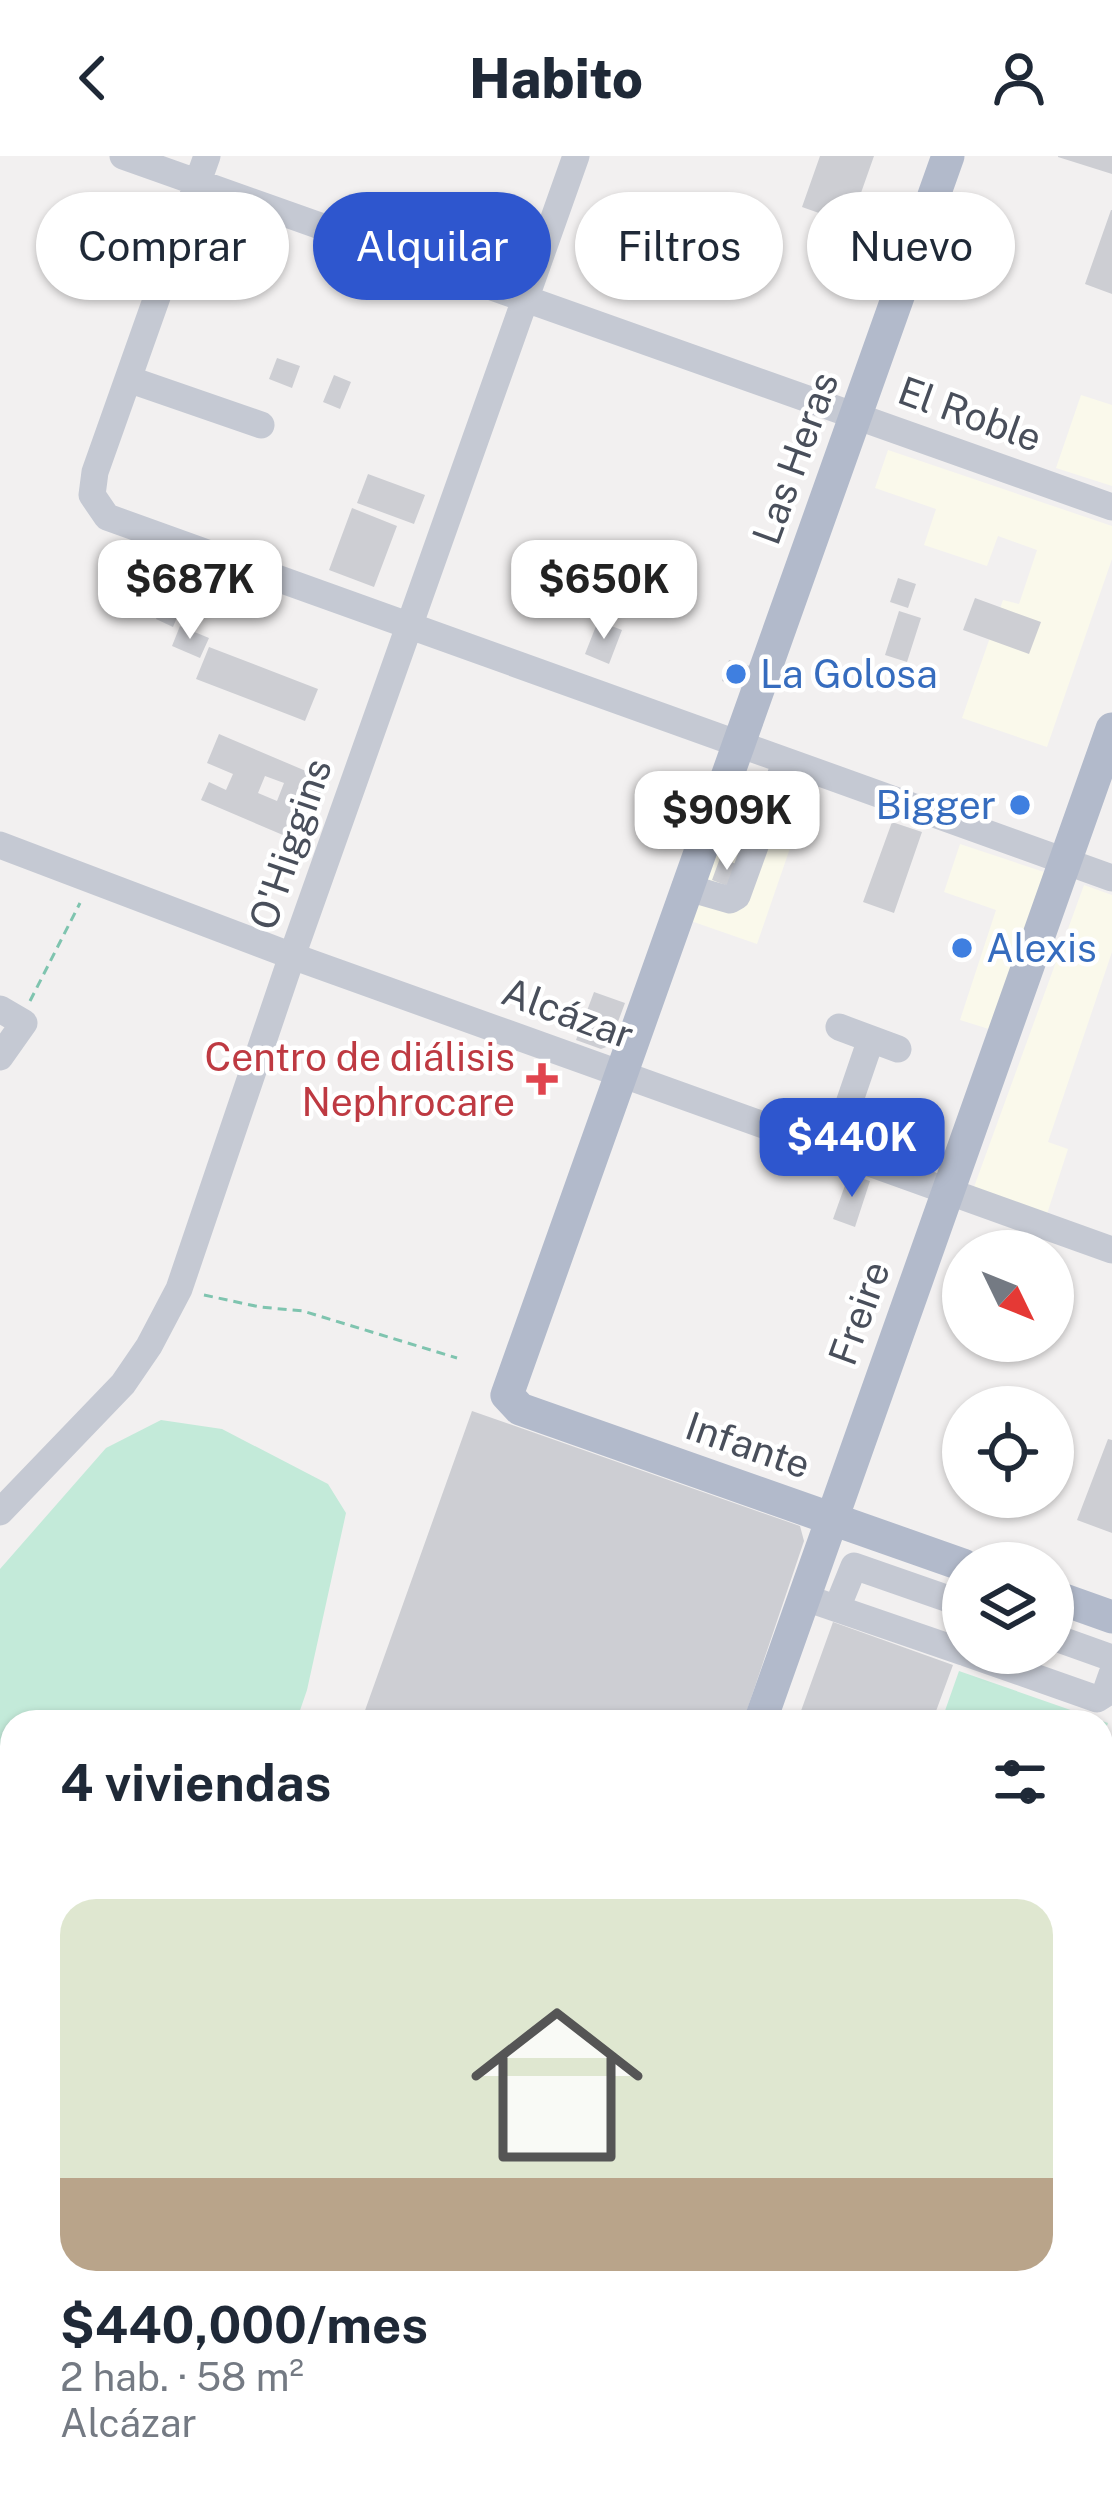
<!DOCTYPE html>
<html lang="es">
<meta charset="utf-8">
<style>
:root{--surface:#fff;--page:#f6f6f7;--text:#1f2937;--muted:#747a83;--accent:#2e56ce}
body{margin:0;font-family:"Public Sans",sans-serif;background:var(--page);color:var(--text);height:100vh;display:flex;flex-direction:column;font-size:45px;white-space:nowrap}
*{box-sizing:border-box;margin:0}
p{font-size:39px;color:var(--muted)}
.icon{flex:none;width:66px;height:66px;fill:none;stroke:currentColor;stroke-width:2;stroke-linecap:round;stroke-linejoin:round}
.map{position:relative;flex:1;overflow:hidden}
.sheet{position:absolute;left:0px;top:1554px;width:1113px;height:807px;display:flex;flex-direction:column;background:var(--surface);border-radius:36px 36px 0 0;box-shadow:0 3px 9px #0004}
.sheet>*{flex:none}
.guide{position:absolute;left:36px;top:36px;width:1041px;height:108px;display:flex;gap:24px}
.needle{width:78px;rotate:133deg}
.buttons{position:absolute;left:942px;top:1074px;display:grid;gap:24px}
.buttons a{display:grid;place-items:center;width:132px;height:132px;border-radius:50%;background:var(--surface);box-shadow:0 3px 9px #0004;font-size:60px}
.price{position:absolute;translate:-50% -102px;padding:0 27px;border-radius:24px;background:#fff;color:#222;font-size:39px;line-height:78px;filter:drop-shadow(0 3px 6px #0008)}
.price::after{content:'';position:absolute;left:50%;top:72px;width:36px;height:27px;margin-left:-18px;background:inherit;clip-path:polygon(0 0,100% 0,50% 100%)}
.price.selected{background:var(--accent);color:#fff}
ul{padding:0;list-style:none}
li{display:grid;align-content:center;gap:24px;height:636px;padding:0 60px}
li span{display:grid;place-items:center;height:372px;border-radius:36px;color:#555}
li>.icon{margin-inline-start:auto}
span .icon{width:216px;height:216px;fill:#fffc;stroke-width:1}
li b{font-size:51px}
h2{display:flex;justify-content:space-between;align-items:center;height:144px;padding:0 60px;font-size:51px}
.pill{padding:0 42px;border-radius:54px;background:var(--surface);box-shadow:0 3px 9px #0004;font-size:42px;line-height:108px}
.pill.selected{background:var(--accent);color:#fff}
header{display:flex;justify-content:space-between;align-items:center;height:156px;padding:0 60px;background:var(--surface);font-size:54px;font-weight:800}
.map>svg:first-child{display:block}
.commercial{fill:#faf9eb}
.green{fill:#c3ead9}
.building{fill:#cdced3;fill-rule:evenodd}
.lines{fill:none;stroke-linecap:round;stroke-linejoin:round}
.path{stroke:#7fc4af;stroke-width:3;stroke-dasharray:9 6;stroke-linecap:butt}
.minor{stroke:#c5c9d3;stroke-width:27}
.major{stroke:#b2bacb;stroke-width:33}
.shop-dot{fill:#3f7fe0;stroke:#fff;stroke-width:4.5}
.health-dot{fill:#e0444e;stroke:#fff;stroke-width:4.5}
.labels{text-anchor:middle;stroke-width:9;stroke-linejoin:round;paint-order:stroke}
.street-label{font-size:39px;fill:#494f5b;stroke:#fff}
.shop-label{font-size:39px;fill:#366cbe;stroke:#fff;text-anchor:start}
.health-label{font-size:39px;fill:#be3a42;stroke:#fff;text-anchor:end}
</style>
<header><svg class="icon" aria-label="back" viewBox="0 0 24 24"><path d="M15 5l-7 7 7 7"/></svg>Habito<svg class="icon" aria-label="person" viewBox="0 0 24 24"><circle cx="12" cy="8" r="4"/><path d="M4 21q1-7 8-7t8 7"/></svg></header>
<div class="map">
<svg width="1112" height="2360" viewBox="0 0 1112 2360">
<rect width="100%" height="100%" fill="#f2f0f0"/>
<path class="commercial" d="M1081 239 1112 249V330L1056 312Z
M888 294 1112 370V403L1047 591 962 562 1003 444 1019 448 1037 394 998 380 987 410 924 389 936 353 875 332Z
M739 613 809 637 757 788 688 764Z
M960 688 1044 716 992 874 960 864 996 754 944 736Z
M1084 729 1112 739V796L1048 986 1068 993 1047 1058 974 1031Z"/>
<path class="green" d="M161 1264 222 1273 328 1328 346 1357 307 1534 296 1566H12V2000L0 1966V1413L106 1292Z
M959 1515 1108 1567 1101 1586V1566H941Z
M0 2137 12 2186V2349H52L55 2360H0Z
M123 2349H375L376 2360H126Z"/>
<path class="building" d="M820 0H874L850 68 802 51Z
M1112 0V18L1058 1V0Z
M895 45 919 51 914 67 891 60Z
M1111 54H1112V138L1085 128Z
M277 202 300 210 292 232 269 223Z
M334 219 351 226 340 253 323 246Z
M368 318 425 339 414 368 357 347Z
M352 352 397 370 374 431 329 414Z
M175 416 193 423 173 471 156 463Z
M898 422 916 428 908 452 890 446Z
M975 442 1041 466 1029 498 963 474Z
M899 455 921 462 907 506 885 499Z
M598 465 622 474 609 508 585 498Z
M180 470 209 482 200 502 172 490Z
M209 491 318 533 305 565 196 523Z
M729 504 750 510 743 532 722 525Z
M219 578 327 624 312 658 302 654 290 682 201 644 209 626 226 634 233 618 207 607ZM265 620 284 627 277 645 258 637Z
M735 661 757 669 748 691 727 684Z
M892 666 922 676 894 757 863 746Z
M720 702 742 710 733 732 712 724Z
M594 836 625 847 609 890 601 893 576 884Z
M849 1018 870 1025 855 1071 833 1063Z
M472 1255 800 1370 804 1385 743 1566H345L349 1556 363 1560Z
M1108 1283 1112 1284V1377L1077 1364Z
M833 1466 953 1509 932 1566H797Z"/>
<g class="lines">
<path class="path" d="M30 845 80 747
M204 1139 260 1151 303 1155 457 1202"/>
<path class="minor" d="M123 0 1112 351
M207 0 95 316 92 339 107 361 1112 722
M128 223 261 269
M0 689 292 800 1112 1094
M685 731 730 744 737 740 785 607
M0 853 24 867 0 901
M839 871 898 893
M833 994 871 883
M0 1356 123 1228 149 1190 179 1133 292 800 576 0
M803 1441 963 1496
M837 1452 854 1410 963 1448
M1053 1481 1112 1502
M966 1497 1097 1543 1105 1538 1112 1518
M1101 1833 1112 1837
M1101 2289 1112 2285
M1038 2349 1041 2360"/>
<path class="major" d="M948 0 507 1239 520 1253 963 1409
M1053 1440 1112 1461
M760 1566 1112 573
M1101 1648 1112 1617
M0 2056 12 2092
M85 2349 88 2360
M961 2360 963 2349"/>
</g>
<g class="shop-dot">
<circle cx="736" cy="518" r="12"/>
<circle cx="1020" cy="649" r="12"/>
<circle cx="962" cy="792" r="12"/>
</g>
<path class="health-dot" d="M536 905h12v12h12v12h-12v12h-12v-12h-12v-12h12z"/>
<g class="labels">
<g class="street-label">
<text transform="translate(970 258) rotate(20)" y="14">El Roble</text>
<text transform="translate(795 302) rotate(-70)" y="14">Las Heras</text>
<text transform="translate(290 688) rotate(-71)" y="14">O'Higgins</text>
<text transform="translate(568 857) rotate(20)" y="14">Alcázar</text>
<text transform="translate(859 1157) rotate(-70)" y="14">Freire</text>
<text transform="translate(748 1289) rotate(19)" y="14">Infante</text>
</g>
<g class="shop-label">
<text x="760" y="532">La Golosa</text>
<text x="996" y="663" text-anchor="end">Bigger</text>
<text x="986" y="806">Alexis</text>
</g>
<g class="health-label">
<text x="515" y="915">Centro de diálisis<tspan x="515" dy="45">Nephrocare</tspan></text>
</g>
</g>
</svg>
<div class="buttons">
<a><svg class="needle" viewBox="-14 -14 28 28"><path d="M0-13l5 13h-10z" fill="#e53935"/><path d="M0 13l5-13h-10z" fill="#747a83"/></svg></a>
<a><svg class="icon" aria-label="locate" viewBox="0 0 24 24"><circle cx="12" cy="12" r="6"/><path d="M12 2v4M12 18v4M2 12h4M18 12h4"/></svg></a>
<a><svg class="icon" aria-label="layers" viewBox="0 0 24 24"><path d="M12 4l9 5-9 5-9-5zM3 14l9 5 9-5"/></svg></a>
</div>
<b class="price" style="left:190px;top:486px">$687K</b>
<b class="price" style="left:604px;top:486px">$650K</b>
<b class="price" style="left:727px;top:717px">$909K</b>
<b class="price selected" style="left:852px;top:1044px">$440K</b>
<div class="guide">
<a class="pill">Comprar</a>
<a class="pill selected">Alquilar</a>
<a class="pill">Filtros</a>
<a class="pill">Nuevo</a>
</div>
<section class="sheet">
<h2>4 viviendas<svg class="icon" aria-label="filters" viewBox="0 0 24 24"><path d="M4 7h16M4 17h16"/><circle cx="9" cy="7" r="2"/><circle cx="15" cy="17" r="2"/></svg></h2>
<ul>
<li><span style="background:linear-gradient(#dfe7d0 75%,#b9a48a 0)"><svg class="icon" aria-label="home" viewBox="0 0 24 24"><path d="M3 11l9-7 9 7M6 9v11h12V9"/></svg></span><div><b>$440,000/mes</b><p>2 hab. · 58 m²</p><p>Alcázar</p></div></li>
</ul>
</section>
</div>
